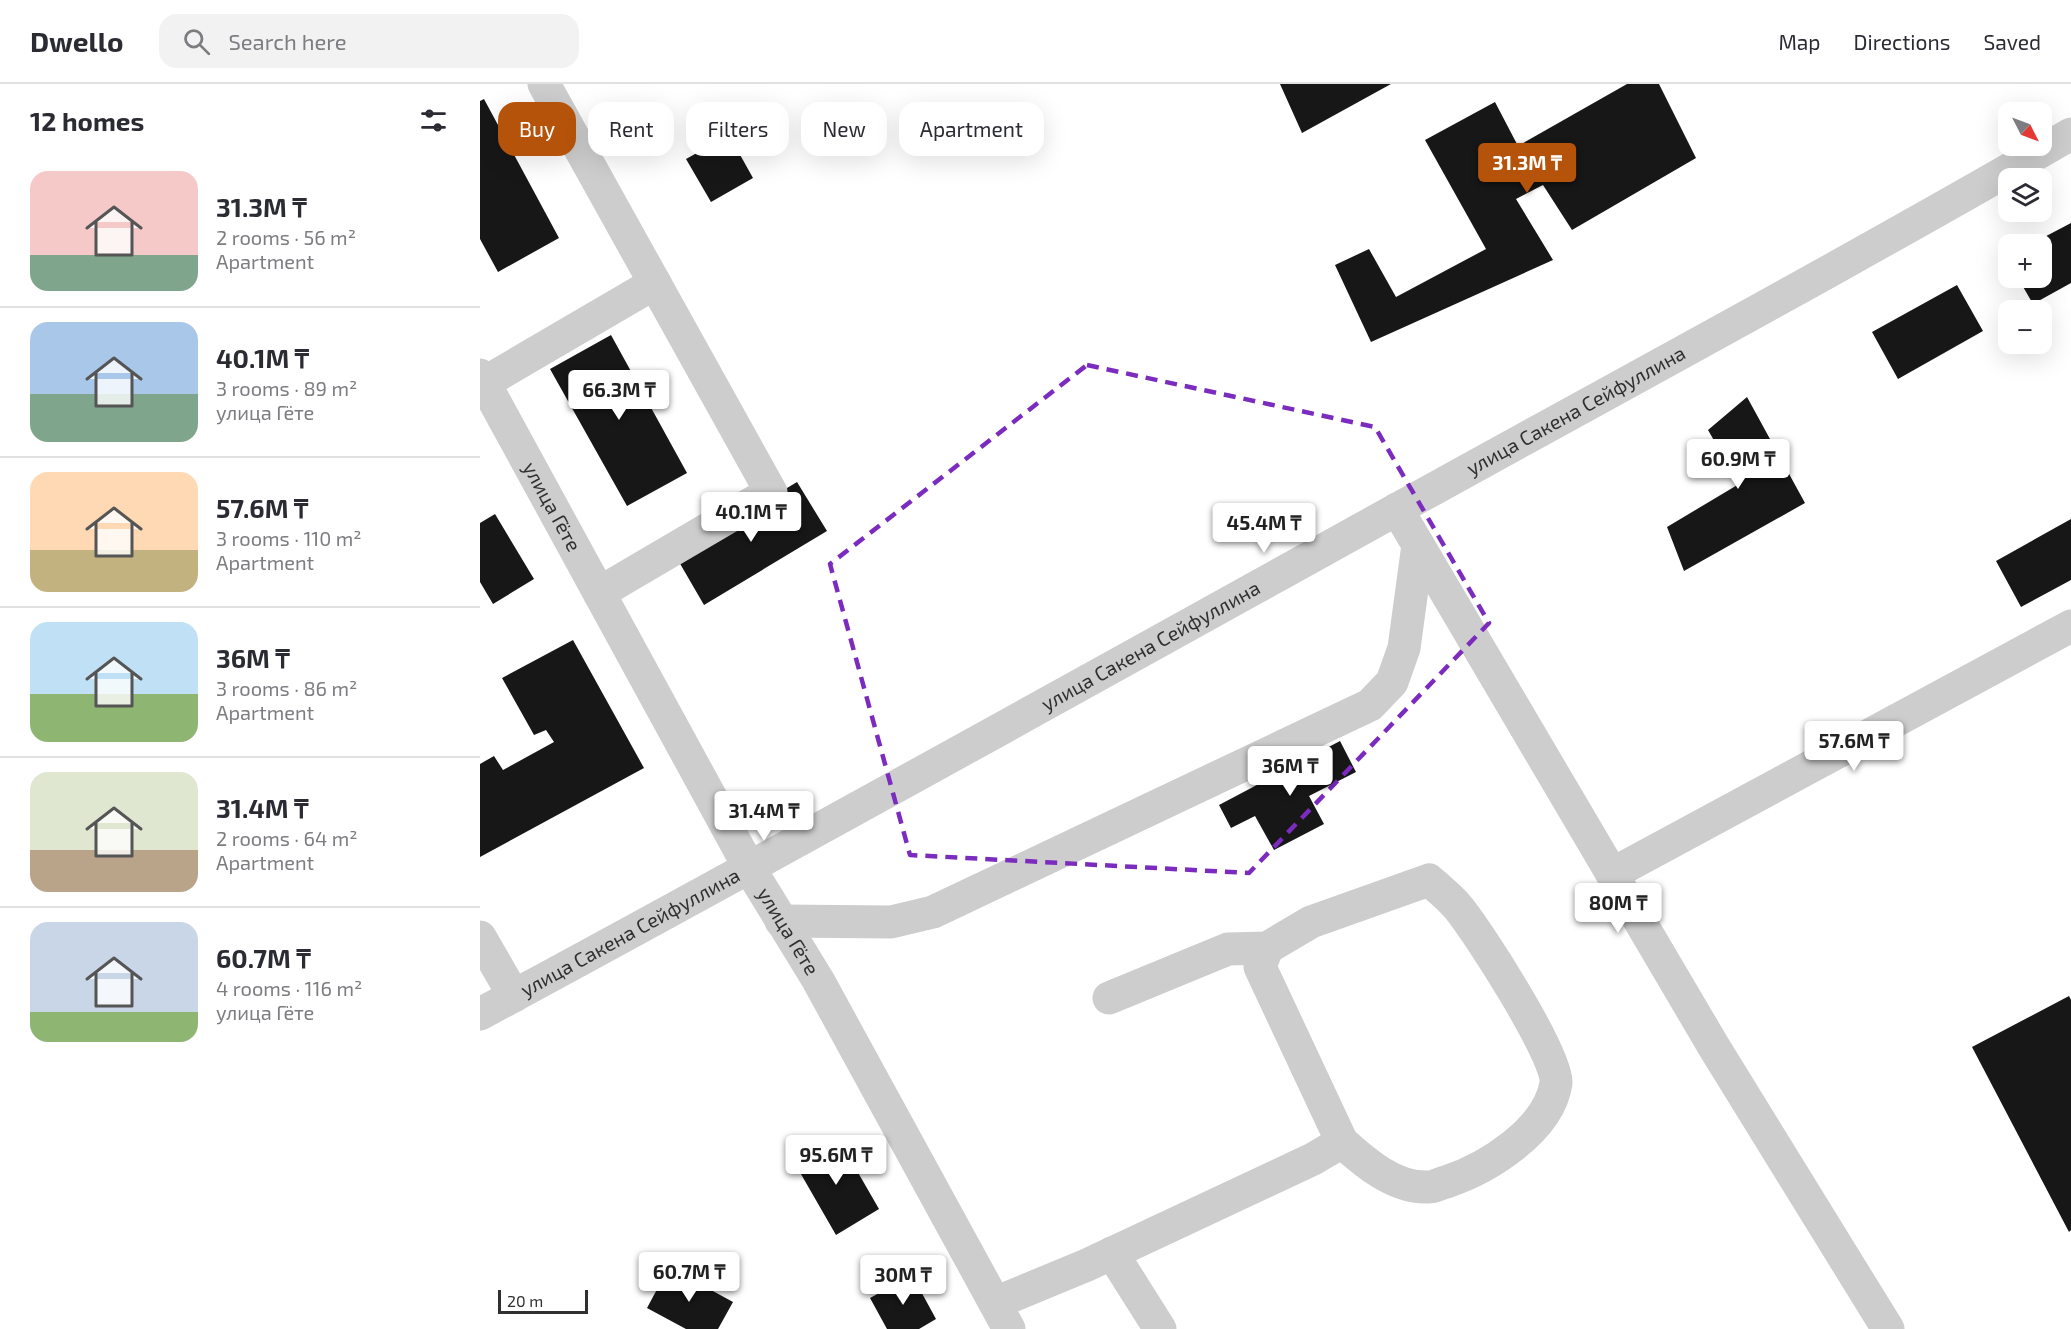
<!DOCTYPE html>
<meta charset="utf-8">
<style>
:root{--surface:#fff;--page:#f2f2f3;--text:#2b2b33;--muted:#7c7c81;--line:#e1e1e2;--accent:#b45309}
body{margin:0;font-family:"Exo 2",sans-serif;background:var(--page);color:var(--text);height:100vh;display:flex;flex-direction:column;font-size:22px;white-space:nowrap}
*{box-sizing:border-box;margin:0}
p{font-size:20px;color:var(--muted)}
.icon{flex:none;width:33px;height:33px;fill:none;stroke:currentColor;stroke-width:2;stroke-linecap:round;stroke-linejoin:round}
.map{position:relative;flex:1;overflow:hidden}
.side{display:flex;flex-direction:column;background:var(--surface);width:480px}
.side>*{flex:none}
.guide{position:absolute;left:18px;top:18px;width:570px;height:54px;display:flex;gap:12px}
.needle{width:39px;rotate:132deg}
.buttons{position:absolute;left:1518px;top:18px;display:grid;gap:12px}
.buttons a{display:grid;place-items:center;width:54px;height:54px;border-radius:12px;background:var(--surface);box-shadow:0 6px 24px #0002;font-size:30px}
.scale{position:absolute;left:18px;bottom:15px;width:90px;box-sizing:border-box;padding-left:6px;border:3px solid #303030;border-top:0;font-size:16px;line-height:21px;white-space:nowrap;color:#303030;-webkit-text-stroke:4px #fff;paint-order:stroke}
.price{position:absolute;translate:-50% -51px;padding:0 14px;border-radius:6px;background:#fff;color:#222;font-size:20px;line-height:39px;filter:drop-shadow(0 2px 3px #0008)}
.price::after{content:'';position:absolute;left:50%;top:36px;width:18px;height:14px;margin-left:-9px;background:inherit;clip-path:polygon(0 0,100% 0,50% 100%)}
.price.selected{background:var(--accent);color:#fff}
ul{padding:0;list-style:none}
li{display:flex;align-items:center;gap:18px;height:150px;padding:0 30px}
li+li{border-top:2px solid var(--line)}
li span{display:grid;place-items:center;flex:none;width:168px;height:120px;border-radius:18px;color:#555}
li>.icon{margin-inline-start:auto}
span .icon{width:72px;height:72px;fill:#fffc;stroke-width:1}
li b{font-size:26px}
h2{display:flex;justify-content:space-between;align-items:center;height:72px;padding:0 30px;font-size:26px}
.tag{padding:0 21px;border-radius:18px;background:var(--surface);box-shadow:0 6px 24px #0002;font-size:21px;line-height:54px}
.tag.selected{background:var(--accent);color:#fff}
header{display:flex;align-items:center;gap:36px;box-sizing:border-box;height:84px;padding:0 30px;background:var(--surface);border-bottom:2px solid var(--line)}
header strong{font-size:28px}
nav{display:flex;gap:33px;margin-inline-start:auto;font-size:21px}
.search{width:420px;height:54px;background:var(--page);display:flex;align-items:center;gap:15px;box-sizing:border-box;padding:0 21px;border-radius:18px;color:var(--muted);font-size:22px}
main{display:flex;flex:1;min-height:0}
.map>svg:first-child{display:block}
.building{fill:#171717}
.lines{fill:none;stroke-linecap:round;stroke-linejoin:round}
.minor{stroke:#cdcdcd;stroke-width:33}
.marked{fill:none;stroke:#7b2cbf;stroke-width:4.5;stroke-dasharray:12 8;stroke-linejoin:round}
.labels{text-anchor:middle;stroke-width:6;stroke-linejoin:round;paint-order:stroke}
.street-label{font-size:20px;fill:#303030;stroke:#fff}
</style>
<header>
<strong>Dwello</strong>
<div class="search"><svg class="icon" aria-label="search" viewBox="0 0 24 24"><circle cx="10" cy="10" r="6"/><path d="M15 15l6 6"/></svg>Search here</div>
<nav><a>Map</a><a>Directions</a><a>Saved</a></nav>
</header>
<main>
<section class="side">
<h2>12 homes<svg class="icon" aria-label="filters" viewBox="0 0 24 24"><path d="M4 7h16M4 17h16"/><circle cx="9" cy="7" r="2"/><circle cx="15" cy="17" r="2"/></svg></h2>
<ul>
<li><span style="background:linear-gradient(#f6c9c9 70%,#7fa58c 0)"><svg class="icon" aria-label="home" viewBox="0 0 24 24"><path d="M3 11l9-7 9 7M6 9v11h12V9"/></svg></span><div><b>31.3M ₸</b><p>2 rooms · 56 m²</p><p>Apartment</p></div></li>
<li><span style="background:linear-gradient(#a9c7e8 60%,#7fa58c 0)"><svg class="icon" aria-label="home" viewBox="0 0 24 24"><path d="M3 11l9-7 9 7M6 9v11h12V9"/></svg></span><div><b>40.1M ₸</b><p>3 rooms · 89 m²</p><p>улица Гёте</p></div></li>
<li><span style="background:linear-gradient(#ffd9b3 65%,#c2b280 0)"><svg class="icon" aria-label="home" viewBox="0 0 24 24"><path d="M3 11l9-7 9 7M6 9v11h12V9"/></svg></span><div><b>57.6M ₸</b><p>3 rooms · 110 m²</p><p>Apartment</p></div></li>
<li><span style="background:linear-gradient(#bfe0f5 60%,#8fb573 0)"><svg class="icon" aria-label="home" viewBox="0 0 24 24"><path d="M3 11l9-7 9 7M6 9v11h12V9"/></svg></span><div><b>36M ₸</b><p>3 rooms · 86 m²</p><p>Apartment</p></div></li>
<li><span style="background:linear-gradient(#dfe7d0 65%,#b9a48a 0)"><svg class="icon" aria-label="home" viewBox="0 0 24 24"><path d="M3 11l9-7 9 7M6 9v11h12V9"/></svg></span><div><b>31.4M ₸</b><p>2 rooms · 64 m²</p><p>Apartment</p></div></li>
<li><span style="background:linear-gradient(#c9d6e8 75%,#8fb573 0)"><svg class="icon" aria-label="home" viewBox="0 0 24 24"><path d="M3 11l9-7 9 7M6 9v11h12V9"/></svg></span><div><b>60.7M ₸</b><p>4 rooms · 116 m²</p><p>улица Гёте</p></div></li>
</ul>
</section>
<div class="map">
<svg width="1591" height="1245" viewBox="0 0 1591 1245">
<rect width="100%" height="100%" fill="#fff"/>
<path class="building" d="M800 0H911L822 49Z
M1147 0H1179L1216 74 1092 146 1063 101 1036 115 1073 176 891 258 855 181 889 165 916 213 1006 165 945 56 1015 18 1038 62Z
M4 15 79 154 18 188 0 155V17Z
M249 51 273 94 231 118 206 75Z
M1591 139V199L1553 220 1538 194H1562V160H1551Z
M1477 201 1503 247 1418 295 1392 248Z
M131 251 207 389 147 422 70 285Z
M1267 313 1325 419 1204 487 1187 443 1259 400 1228 346Z
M317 398 347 447 224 521 195 471Z
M15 430 54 495 13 520 0 498V439Z
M1591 435V496L1541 523 1516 477Z
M93 556 164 684 0 773V680L14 672 23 686 74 658 66 646 54 651 22 594Z
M860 657 876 688 829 712 844 740 794 766 775 732 751 744 739 721Z
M1589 912 1591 916V1146L1589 1148 1492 963Z
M357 1052 399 1125 356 1151 314 1078Z
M189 1183 253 1218 238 1245H206L167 1224Z
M432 1191 456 1235 439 1245H407L390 1214Z"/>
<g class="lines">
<g class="minor">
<path d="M64 0 291 408 119 509"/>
<path id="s1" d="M0 291 270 785 338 896 529 1245"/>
<path d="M4 299 175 199"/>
<path d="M917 425 1234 963 1408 1245"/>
<path d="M1132 790 1591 542"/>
<path d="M301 837 411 838 453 828 890 621 912 598 924 564 938 461"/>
<path d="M0 853 34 912"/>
<path d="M629 914 748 865 787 864 831 838 949 796C958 804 968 812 976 821 995 842 1080 975 1076 999 1069 1046 1008 1084 966 1098 961 1099 954 1103 949 1103 915 1105 884 1078 862 1058"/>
<path id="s2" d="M0 930C306 765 609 596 912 428 1139 302 1367 180 1591 50"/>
<path d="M632 1169 680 1245"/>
<path d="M515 1219 607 1181 833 1075 862 1058 780 883 787 864"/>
</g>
</g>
<path class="marked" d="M607 281 895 343 1009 539 769 789 430 771 350 480Z"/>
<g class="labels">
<g class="street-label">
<text dy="7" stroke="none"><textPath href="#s2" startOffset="1251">улица Сакена Сейфуллина</textPath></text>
<text dy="7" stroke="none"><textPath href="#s1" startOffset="150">улица Гёте</textPath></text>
<text dy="7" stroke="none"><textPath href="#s2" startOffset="765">улица Сакена Сейфуллина</textPath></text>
<text dy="7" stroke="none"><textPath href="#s1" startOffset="636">улица Гёте</textPath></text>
<text dy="7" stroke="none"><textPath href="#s2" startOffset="171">улица Сакена Сейфуллина</textPath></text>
</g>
</g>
</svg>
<div class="buttons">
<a><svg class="needle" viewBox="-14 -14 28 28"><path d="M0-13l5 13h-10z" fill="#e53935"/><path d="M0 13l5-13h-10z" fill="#7c7c81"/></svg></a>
<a><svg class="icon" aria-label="layers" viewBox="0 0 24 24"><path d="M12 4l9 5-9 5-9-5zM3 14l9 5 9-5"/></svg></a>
<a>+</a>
<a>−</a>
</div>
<div class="scale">20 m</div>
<b class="price selected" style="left:1047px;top:110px">31.3M ₸</b>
<b class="price" style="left:139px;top:337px">66.3M ₸</b>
<b class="price" style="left:1258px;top:406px">60.9M ₸</b>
<b class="price" style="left:271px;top:459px">40.1M ₸</b>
<b class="price" style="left:784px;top:470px">45.4M ₸</b>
<b class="price" style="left:1374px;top:688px">57.6M ₸</b>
<b class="price" style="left:810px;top:713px">36M ₸</b>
<b class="price" style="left:284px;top:758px">31.4M ₸</b>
<b class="price" style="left:1138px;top:850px">80M ₸</b>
<b class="price" style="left:356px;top:1102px">95.6M ₸</b>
<b class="price" style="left:209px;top:1219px">60.7M ₸</b>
<b class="price" style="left:423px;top:1222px">30M ₸</b>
<div class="guide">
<a class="tag selected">Buy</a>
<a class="tag">Rent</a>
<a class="tag">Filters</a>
<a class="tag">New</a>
<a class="tag">Apartment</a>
</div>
</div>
</main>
